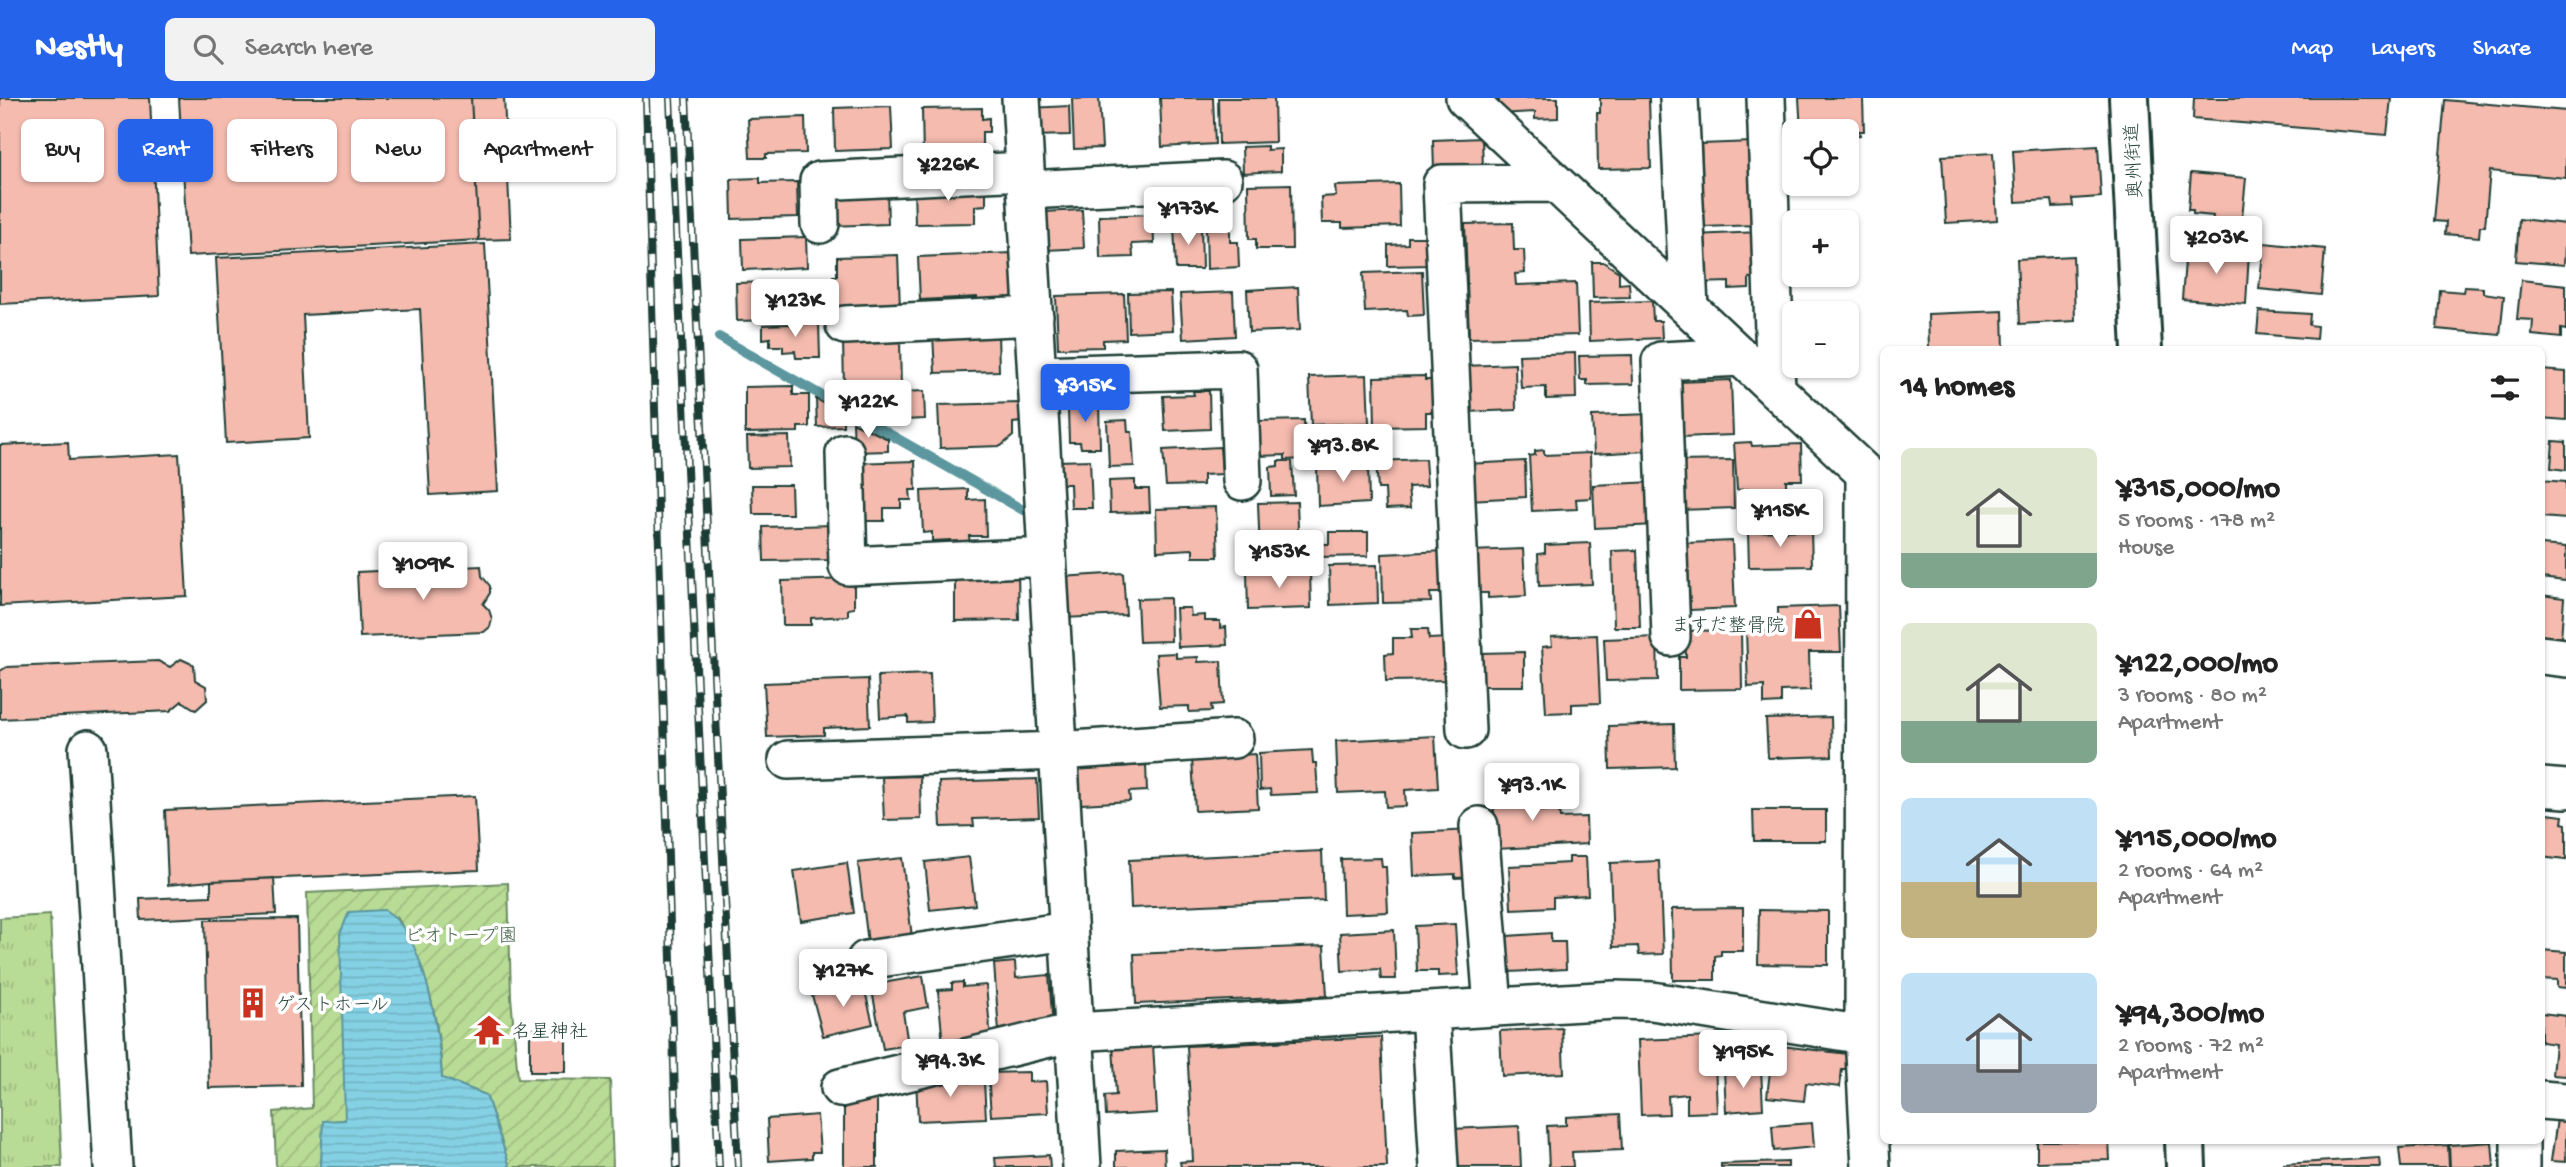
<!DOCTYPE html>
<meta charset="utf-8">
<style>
:root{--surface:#fff;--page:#f2f2f2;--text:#222;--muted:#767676;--accent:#2563eb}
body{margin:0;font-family:"Gochi Hand","Klee One",sans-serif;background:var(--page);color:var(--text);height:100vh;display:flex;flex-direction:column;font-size:26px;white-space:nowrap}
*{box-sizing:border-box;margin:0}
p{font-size:23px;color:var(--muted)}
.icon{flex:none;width:38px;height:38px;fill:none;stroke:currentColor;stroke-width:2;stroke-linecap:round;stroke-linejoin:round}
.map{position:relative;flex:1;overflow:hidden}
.panel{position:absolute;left:1880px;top:248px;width:665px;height:798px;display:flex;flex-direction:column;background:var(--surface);border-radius:10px;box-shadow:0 2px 5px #0004}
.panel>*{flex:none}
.guide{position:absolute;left:21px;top:21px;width:665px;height:63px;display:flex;gap:14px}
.controls{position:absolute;left:1782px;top:21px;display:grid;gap:14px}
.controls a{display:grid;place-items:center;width:77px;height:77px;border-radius:10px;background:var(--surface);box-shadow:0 2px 5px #0004;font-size:35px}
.price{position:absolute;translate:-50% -60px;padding:0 16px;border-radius:7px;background:#fff;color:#222;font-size:23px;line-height:46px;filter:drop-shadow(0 2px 4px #0008)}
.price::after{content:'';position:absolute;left:50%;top:42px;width:21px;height:16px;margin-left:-10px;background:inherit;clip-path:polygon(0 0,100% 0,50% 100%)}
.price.current{background:var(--accent);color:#fff}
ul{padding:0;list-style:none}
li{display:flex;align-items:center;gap:21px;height:175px;padding:0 21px}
li span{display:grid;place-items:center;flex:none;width:196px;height:140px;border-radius:10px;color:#555}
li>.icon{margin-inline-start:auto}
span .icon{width:84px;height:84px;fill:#fffc;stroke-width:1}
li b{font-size:30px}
h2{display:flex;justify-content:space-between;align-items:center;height:84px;padding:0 21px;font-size:30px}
.chip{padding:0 24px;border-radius:10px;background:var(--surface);box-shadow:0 2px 5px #0004;font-size:24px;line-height:63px}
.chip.current{background:var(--accent);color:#fff}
header{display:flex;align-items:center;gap:42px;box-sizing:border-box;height:98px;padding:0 35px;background:var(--accent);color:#fff}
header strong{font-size:33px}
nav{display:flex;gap:38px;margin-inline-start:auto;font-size:24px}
.search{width:490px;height:63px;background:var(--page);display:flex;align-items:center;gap:18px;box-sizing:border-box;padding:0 24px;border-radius:10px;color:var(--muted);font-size:26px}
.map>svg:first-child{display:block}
.grass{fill:url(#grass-tufts);stroke:#6c8c64;stroke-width:2}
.garden{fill:url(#garden-furrows);stroke:#6c8c64;stroke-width:2}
.water{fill:url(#water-rules);stroke:#5c969e;stroke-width:2}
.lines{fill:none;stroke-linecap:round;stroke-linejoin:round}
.stream{stroke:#5c969e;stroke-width:10}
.building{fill:#f5bbaf;stroke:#1f3d34;stroke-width:2}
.minor-casing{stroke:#1f3d34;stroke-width:42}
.major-casing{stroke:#1f3d34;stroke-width:44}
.minor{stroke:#fff;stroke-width:37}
.major{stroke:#fff;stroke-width:38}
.rail-casing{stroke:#1f3d34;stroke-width:8}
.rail{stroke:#fff;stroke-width:5;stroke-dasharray:16;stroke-linecap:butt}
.labels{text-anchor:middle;stroke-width:7;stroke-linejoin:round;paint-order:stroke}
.street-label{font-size:19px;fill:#1f3d34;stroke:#fff}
.poi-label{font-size:19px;fill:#1f3d34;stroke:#fff;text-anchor:start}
.park-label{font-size:19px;fill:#45644c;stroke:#fff}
</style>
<header>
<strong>Nestly</strong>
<div class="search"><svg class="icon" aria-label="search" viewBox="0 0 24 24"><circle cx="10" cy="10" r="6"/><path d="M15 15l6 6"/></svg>Search here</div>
<nav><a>Map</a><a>Layers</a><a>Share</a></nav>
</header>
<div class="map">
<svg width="2566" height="1069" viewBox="0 0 2566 1069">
<defs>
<pattern id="grass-tufts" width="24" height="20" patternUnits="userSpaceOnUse" patternTransform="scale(1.75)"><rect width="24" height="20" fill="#b8db95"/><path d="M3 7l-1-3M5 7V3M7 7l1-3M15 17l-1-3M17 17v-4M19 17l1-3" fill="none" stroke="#9ebd81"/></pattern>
<pattern id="garden-furrows" width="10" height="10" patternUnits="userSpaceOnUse" patternTransform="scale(1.75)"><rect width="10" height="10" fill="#b8db95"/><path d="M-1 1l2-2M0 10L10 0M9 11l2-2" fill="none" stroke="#9ebd81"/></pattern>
<pattern id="water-rules" width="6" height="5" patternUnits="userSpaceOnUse" patternTransform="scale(1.75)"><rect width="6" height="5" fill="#85d1e4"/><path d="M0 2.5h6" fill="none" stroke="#72b4c4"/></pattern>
</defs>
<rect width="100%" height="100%" fill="#fff"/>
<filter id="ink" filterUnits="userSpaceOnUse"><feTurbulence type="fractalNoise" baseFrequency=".0143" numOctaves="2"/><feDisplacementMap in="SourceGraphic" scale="14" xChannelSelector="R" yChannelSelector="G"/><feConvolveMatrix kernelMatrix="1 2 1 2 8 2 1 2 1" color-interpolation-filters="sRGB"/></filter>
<g filter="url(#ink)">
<path class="grass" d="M50 817 62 1069H0V820Z"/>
<path class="garden" d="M508 785 511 898 518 981 610 982 613 1069H510L486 997 442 980C440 924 426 868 397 819L345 1022 323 1024 321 1069H276L274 1014 312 1010 307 795Z"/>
<path class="water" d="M385 812C426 837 439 935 442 980L486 997 510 1069H321L323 1023 345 1022 340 836 349 814Z"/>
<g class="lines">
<path class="stream" d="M719 239 1023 412"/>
</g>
<path class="building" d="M0 0H150L159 198 0 206Z
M179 0H471L479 142 188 158Z
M471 0H504L511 141 479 142Z
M1099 0 1102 50 1074 51 1072 1Z
M1160 0H1213L1215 46 1162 49Z
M1218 0H1274L1275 44 1219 46Z
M1499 0H1558V20L1535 21V14L1499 16Z
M1600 0H1649L1651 70 1598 71 1597 15H1600Z
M1799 0H1863L1864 33H1859L1860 37 1846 38V33H1801Z
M2194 0H2391L2387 37 2193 21Z
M2445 2 2566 13V80L2490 73 2485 128H2480L2479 139 2445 136 2446 124 2434 123Z
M891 8 893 51 835 53 834 10Z
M1069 8 1070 37 1031 38 1030 10Z
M982 10V21L989 20V34H982V49L966 50V59L923 60 922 11Z
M805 19 806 55 766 56V60H750L748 21Z
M1482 40 1483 71 1434 72 1433 42Z
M1753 44 1756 127 1704 129 1701 46Z
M1267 48V52L1281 51V73L1243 75 1242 49Z
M2098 48 2101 99 2072 101 2073 108 2053 109 2052 102 2016 104 2013 53Z
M1993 55 1997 122 1946 125 1942 58Z
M2191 75 2246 80 2242 121 2235 120 2233 137 2211 136 2213 118 2193 116V112H2188Z
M760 80V85L797 84 798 119 732 121 731 81Z
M986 86V107L975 108V125L915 126 914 88Z
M1291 86 1292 151H1256V141H1249L1248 87Z
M1399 86 1400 128 1342 130V125H1322L1321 99 1336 98 1335 88Z
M887 91 888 126 829 128 828 92Z
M1082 112 1084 150 1046 152 1044 114Z
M1153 116 1154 145 1132 146 1133 159 1100 160 1099 118Z
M2519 121 2566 126 2564 167 2516 163Z
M1513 125 1514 152H1524L1525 175 1515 176 1516 187 1576 185 1578 237 1469 240 1465 126Z
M1201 127 1202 171H1176L1174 128Z
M1230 127V144H1238L1239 169 1207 171 1206 128Z
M1759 134 1761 179 1749 180V190L1729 191V184L1697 185 1695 137Z
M806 139 807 169 743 172 742 141Z
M1408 139H1429L1430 167 1388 168V147L1408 146Z
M2264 145 2325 151 2321 197 2259 191Z
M485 146 498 393 430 397 420 211 303 217 309 340 226 345 216 160Z
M2186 150 2249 154 2246 206 2182 201Z
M1011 155 1013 204 978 205 977 199 920 202 918 159Z
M898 157 900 210 834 212 833 178H837V159Z
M2073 158 2075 223 2020 226 2017 161Z
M1592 164H1603L1619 174V186L1629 185 1630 199 1593 200Z
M1422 173 1424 217 1408 218 1407 212 1365 214 1363 175Z
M2521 182 2566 187V232L2561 231V240L2532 237 2533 222 2517 221Z
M809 183 810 221 737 223 736 185Z
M1298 189 1300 232 1249 234 1247 192Z
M2464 189 2483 190V195L2504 198 2500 237 2437 231 2440 192 2463 194Z
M1171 194 1173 232 1129 234 1128 195Z
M1233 194 1235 238 1183 241 1180 196Z
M1124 196 1126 241 1103 242V249L1058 250 1056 198Z
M1652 203 1653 223H1661L1662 240 1590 243 1589 205Z
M2003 213 2004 252H1929L1928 216Z
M2259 213 2310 216 2309 227 2317 228 2316 241 2257 236Z
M819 225 820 260H796L795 253 783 254V248H770V240L763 241V227Z
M998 234 999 273 935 275 933 236Z
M900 242 901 291H880V287L844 288 843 243Z
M1575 255 1576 300 1546 301V289L1521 290 1519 257Z
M1632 257 1633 286 1587 287V282H1580L1579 258Z
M1515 266 1516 312 1466 314 1464 268Z
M1809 268H1845V273L1809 274Z
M2541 272 2566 274V322L2541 320Z
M1367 277 1369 325 1311 327 1309 279Z
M1425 278V282H1434L1435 314H1426V328L1375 329 1374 279Z
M1731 282 1733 337 1679 339 1677 284Z
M793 288V297H809V329H798V334L745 335V289Z
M924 293 925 321 903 322 902 294Z
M1193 293H1209L1210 331 1165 333 1163 298 1194 297Z
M816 301 843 316V328L817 329Z
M1099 302 1100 350H1081L1080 344H1069L1068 311 1074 310V303Z
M1020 305 1021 324 1013 325V338L1001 348 940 350 938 307Z
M1652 316 1645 334 1646 353 1594 356 1592 318Z
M1127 322 1128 334H1132L1134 368 1109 369 1107 323Z
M1304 322 1305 361 1285 362V357L1258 358 1257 323Z
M853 324 888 341V353L854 354Z
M789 338 790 369 748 370 747 339Z
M2553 343 2566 344V372L2551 370Z
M68 344 69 362 179 356 187 498 0 508V347Z
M1751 344 1752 348 1801 346 1802 382H1786V389L1737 392 1734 345Z
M1220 349 1222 376 1203 377V387L1166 388 1163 352Z
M1544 352V357L1590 355 1591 400 1576 401 1577 411 1532 413 1529 358 1535 357V353Z
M1425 361 1427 388 1408 389 1410 410 1386 411 1385 391H1378L1376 363Z
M1090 362 1092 410H1071L1070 386H1059L1058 363Z
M1733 362 1734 410 1680 412 1678 363Z
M915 363 916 392H910L911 402H901V410H884V423H864L853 365Z
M1278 363H1292L1294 397 1271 398 1270 369 1278 368Z
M1525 363 1526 399 1468 402 1466 366Z
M1368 365 1369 405 1318 408 1317 367Z
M1135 382V391H1149L1150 414 1110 415 1109 383Z
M2541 382 2566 384V421L2541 419Z
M1654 384 1656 427 1595 430 1593 387Z
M752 387H791L792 416H753Z
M968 391V402L985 401 986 438H969L970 447 950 448V442L932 443V434L923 435 921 393Z
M1297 404 1299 456 1260 457 1258 405Z
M1216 409 1218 459H1193V451L1157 453 1156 411Z
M834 427V462L764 463 763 429Z
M1811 432 1812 468 1749 469 1748 434Z
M1329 434H1368V458L1319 459V446H1329Z
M1732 443 1735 510 1690 512 1687 445Z
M1590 445 1592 486 1539 488 1538 456 1545 455V447Z
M2541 447 2566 449V483L2541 480Z
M1523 451 1526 498 1488 500V495H1472L1470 453Z
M1637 452 1640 529H1614L1612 453Z
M1445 453 1447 495H1430L1431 504 1383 505 1382 456Z
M1377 467 1378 505 1330 507 1329 468Z
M481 468 482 478 490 488V495L483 506 489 512 492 521 490 529 484 534 360 539 357 474Z
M1018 473 1019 522 955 523V475Z
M1310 473 1311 510 1248 512 1247 474Z
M1123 475 1126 517 1063 520 1061 479Z
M854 481V510L848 511V518L811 520V527H783L782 483Z
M2541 497 2564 500 2561 540 2541 538Z
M1170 500 1171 543 1139 544 1137 501Z
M1839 508 1841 554H1809L1810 592 1781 593V605L1764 606V588L1748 589 1746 533H1778V510Z
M1176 510H1190L1191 518 1205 517V523H1220V530L1226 529 1227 547 1178 549Z
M1411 531H1428L1429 541 1449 540 1450 582 1386 583 1385 556 1393 555V540H1412Z
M1741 532 1742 591 1679 592V559H1686L1685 533Z
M1597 537 1600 605 1572 606V614L1546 615 1542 549 1552 548 1551 539Z
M1657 539 1658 582 1606 583 1604 541Z
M1524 554V588H1479V555Z
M1176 555V560L1198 559V564L1221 563 1223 606 1211 607 1212 613 1189 614V608L1160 609 1156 556Z
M181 561 194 567 195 582 206 588 207 602 196 612 182 603 170 613 0 621V573L7 569 158 563 170 569Z
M930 576 932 624 908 625V618L880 620 878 578Z
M868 581 870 628 824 630V637L767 639 764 585Z
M1831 619 1832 658 1768 660 1766 621Z
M1674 626 1675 669 1610 671 1609 628Z
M1435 638 1438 690 1405 692 1406 708 1386 709 1385 693 1338 695 1336 643Z
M1312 652 1313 665H1316L1318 695 1271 697 1270 691 1260 692 1259 655Z
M1255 656 1258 710 1195 713 1192 660Z
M1146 667 1147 693 1129 694 1130 703 1066 707 1064 672Z
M920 678 921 721 884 722 882 679Z
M1492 678 1518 693 1519 704 1527 703V710H1541V713L1559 712 1560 720 1586 719 1587 746 1496 751Z
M1037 681 1039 719 973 721 974 728 941 729 939 684Z
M475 698 479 772 211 783 168 787 165 712Z
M1753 712H1826V743H1754Z
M2541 715 2563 718 2562 725 2566 726V762L2541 759Z
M1473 732 1475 779 1455 780V776L1414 778 1412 735Z
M1322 753 1324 802 1131 810 1129 762Z
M969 759 975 807 930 812 925 764Z
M1569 759H1586L1588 797 1553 799V809L1511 811 1509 768 1569 765Z
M902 760 912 839 868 845 858 765Z
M1381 760 1382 769H1386L1388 814 1343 816 1341 761Z
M1659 763 1663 856 1639 857 1638 848 1613 849 1610 765Z
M847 765 854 815 801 823 794 773Z
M274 780 276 816 141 822 140 801 211 798V783Z
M1743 810V853H1721V857L1715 858V882H1673L1672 811Z
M1759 812 1828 813V867L1758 866Z
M297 821 301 988 209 990 205 822Z
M1455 826 1458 877 1438 878V873H1417L1415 828Z
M1394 832 1396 881H1381L1380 871 1342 873 1340 835Z
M1551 835V844H1565L1566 871 1509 874 1507 838Z
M1324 848 1327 898 1136 906 1134 856Z
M2541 852 2566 854V890L2557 889V882L2541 881Z
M1015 864 1016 880 1049 877 1053 930 999 934 994 866Z
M923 878 928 909 903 914 908 947 883 951 871 887Z
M963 884V889L986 887 991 942 943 947 938 892 952 891V885Z
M863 885 873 926 823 938 812 897Z
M2541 915 2566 918V978L2552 977 2555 946 2541 944Z
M566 930V974H530V931Z
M1562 930 1564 975 1502 978 1500 933Z
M1381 939 1387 1069H1181L1180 1064 1193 1063 1187 948Z
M1714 939 1717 1014 1687 1015V996L1668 998 1669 1016 1641 1017 1638 942Z
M1153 946 1157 1015 1106 1018 1105 998 1116 997 1113 948Z
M1773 947 1848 956 1847 971H1842L1840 989 1806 985 1804 1003 1767 999Z
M1761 971 1763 1011 1726 1014 1724 972Z
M1029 974V984L1046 983 1048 1015 991 1018 988 975Z
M967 978 968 985 984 984 986 1020 918 1023 916 980Z
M877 998V1069H844V999Z
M1620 1016 1622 1052 1572 1054 1573 1069H1549L1547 1028 1566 1027V1019Z
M817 1017 820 1054H812V1060L769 1063 767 1021Z
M2557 1021 2566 1022V1064L2551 1063Z
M1812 1025 1814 1049 1774 1053 1772 1028Z
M1519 1028 1521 1069H1454L1452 1031Z
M2037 1043H2109L2110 1062 2037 1064Z
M2492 1044 2494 1069H2450L2449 1047Z
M2448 1047 2449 1069H2401L2399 1050Z
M1164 1051 1165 1069H1116V1053Z
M1049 1057 1050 1069H996L995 1060Z
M2379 1060 2380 1069H2284V1066Z
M1788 1064V1069H1721V1066Z"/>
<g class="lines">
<g class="minor-casing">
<path id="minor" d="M1021 0 1082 1069
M1465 0 1883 392
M1679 0 1689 210
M1766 0 1776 292
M1027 92 1223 82
M820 126 819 83 1025 73
M845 227 1034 218
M1037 277 1238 271 1242 383
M845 355 848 468 1047 459
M1865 375 1864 937 1871 1069
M1671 539 1661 263 1741 259
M2541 557 2566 560
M1466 632 1442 86 1555 85
M88 651 113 1069
M788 662 1058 653 1234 641
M2541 689 2566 691
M1479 728 1493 909
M866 862 1068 833
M1430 913 1439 1069
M840 990 1074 934 1615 902 1652 903 1864 937
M2541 1002 2566 1004
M2520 1043V1069"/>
</g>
<g class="major-casing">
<path id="major" d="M2129 0 2142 252
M2185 1043 2186 1069"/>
</g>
<use href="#minor" class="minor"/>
<use href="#major" class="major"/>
<g class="rail-casing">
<path id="rail" d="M646 0 677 1069
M670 0 719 1069
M686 0 738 1069"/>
</g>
<use href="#rail" class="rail"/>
</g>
</g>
<defs>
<g id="shop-bare" transform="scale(2.415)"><path d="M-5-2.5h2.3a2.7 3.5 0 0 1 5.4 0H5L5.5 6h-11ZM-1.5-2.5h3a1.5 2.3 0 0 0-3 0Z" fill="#c8321e" stroke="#fff" stroke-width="2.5" paint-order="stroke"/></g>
<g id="building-bare" transform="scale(2.415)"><path d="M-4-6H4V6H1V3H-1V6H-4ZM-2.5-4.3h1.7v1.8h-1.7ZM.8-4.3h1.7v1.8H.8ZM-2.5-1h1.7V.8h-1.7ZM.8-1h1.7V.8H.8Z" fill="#c8321e" stroke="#fff" stroke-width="2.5" paint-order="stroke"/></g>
<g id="temple-bare" transform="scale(2.415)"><path d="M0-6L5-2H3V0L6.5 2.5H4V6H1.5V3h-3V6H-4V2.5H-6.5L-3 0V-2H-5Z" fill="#c8321e" stroke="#fff" stroke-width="2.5" paint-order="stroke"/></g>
</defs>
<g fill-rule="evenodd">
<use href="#shop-bare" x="1808" y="526"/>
<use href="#building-bare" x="253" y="905"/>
<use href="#temple-bare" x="489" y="932"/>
</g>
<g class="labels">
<g class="street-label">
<text transform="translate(2132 63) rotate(-93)" y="7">奥州街道</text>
</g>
<g class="poi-label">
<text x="1785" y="533" text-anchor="end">ますだ整骨院</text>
<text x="276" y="912">ゲストホール</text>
<text x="512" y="939">名星神社</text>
</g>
<g class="park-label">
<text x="461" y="843">ビオトープ園</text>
</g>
</g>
</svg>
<div class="controls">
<a><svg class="icon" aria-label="locate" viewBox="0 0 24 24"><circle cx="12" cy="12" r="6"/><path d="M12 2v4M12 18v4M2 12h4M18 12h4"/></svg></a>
<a>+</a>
<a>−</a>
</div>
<b class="price" style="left:948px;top:105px">¥226K</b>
<b class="price" style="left:1188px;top:149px">¥173K</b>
<b class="price" style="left:2216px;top:178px">¥203K</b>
<b class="price" style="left:795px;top:241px">¥123K</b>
<b class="price current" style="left:1085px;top:326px">¥315K</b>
<b class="price" style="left:868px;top:342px">¥122K</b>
<b class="price" style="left:1343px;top:386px">¥93.8K</b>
<b class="price" style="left:1780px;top:451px">¥115K</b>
<b class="price" style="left:1279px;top:492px">¥153K</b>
<b class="price" style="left:423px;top:504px">¥109K</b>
<b class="price" style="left:1532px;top:725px">¥93.1K</b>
<b class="price" style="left:843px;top:911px">¥127K</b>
<b class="price" style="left:1743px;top:992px">¥195K</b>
<b class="price" style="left:950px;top:1001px">¥94.3K</b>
<div class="guide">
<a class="chip">Buy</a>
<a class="chip current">Rent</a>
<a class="chip">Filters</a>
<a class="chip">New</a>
<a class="chip">Apartment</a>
</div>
<section class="panel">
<h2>14 homes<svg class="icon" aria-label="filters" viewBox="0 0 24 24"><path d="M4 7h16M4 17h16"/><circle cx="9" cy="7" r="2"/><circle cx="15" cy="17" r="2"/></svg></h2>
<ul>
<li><span style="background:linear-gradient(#dfe7d0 75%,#7fa58c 0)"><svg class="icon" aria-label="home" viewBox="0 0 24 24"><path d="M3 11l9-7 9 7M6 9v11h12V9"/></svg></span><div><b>¥315,000/mo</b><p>5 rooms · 178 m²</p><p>House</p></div></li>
<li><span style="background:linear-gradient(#dfe7d0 70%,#7fa58c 0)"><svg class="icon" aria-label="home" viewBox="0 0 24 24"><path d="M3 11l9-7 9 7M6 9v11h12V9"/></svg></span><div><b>¥122,000/mo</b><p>3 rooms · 80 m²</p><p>Apartment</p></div></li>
<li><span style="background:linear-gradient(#bfe0f5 60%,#c2b280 0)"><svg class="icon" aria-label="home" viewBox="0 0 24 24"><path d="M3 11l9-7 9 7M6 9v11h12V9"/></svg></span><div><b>¥115,000/mo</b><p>2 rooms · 64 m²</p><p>Apartment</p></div></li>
<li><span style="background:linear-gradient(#bfe0f5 65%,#9aa5b1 0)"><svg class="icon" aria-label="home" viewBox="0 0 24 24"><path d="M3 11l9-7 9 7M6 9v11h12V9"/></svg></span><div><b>¥94,300/mo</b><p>2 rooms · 72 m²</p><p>Apartment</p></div></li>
</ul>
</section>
</div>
